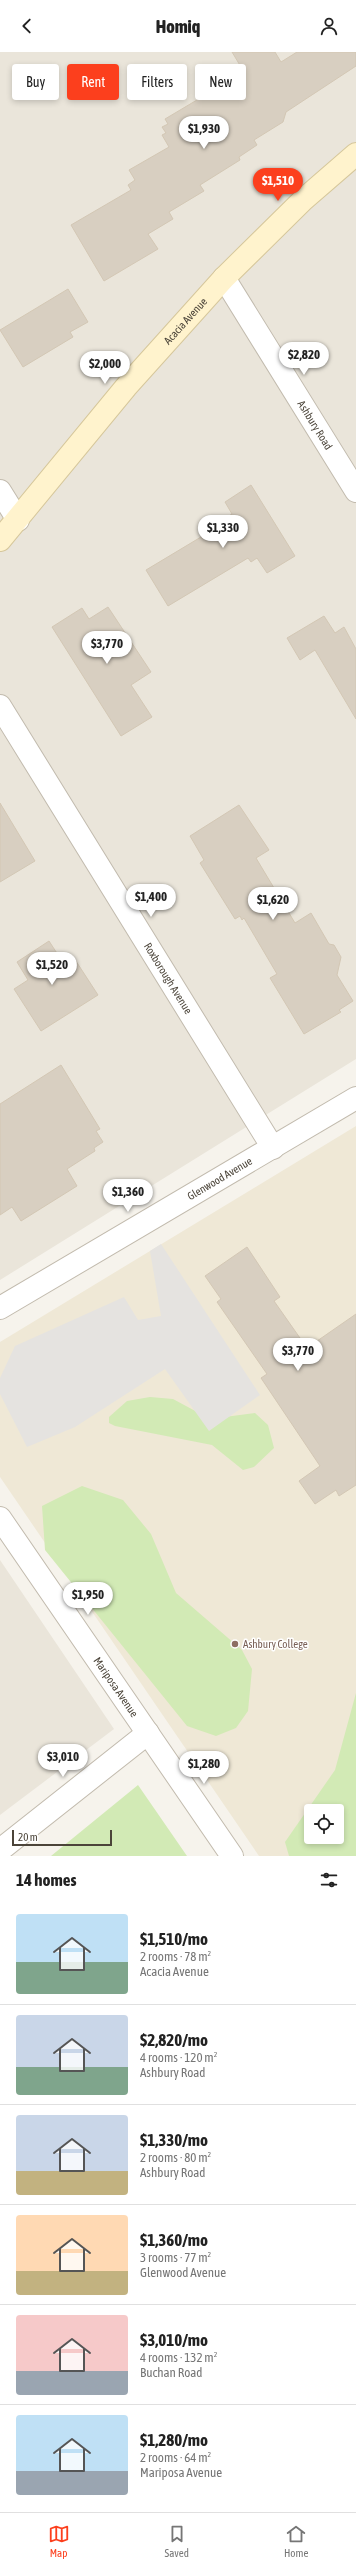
<!DOCTYPE html>
<meta charset="utf-8">
<style>
:root{--surface:#fff;--page:#f6f6f6;--text:#222;--muted:#767676;--line:#e0e0e0;--accent:#fc3f1d}
body{margin:0;font-family:"Asap Condensed",sans-serif;background:var(--page);color:var(--text);height:100vh;display:flex;flex-direction:column;font-size:15px;white-space:nowrap}
*{box-sizing:border-box;margin:0}
p{font-size:13px;color:var(--muted)}
.icon{flex:none;width:22px;height:22px;fill:none;stroke:currentColor;stroke-width:2;stroke-linecap:round;stroke-linejoin:round}
.map{position:relative;height:1804px;overflow:hidden}
.details{display:flex;flex-direction:column;background:var(--surface);flex:1}
.details>*{flex:none}
.guide{position:absolute;left:12px;top:12px;width:332px;height:36px;display:flex;gap:8px}
.tools{position:absolute;left:304px;top:1752px;display:grid;gap:8px}
.tools a{display:grid;place-items:center;width:40px;height:40px;border-radius:4px;background:var(--surface);box-shadow:0 2px 6px #0003;font-size:20px}
.scale{position:absolute;left:12px;bottom:10px;width:100px;box-sizing:border-box;padding-left:4px;border:2px solid #4b4439;border-top:0;font-size:11px;line-height:14px;white-space:nowrap;color:#4b4439;-webkit-text-stroke:3px #fff;paint-order:stroke}
.price{position:absolute;translate:-50% -34px;padding:0 9px;border-radius:14px;background:#fff;color:#222;font-size:13px;line-height:26px;filter:drop-shadow(0 1px 2px #0008)}
.price::after{content:'';position:absolute;left:50%;top:24px;width:12px;height:9px;margin-left:-6px;background:inherit;clip-path:polygon(0 0,100% 0,50% 100%)}
.price.current{background:var(--accent);color:#fff}
ul{padding:0;list-style:none}
li{display:flex;align-items:center;gap:12px;height:100px;padding:0 16px}
li+li{border-top:1px solid var(--line)}
li span{display:grid;place-items:center;flex:none;width:112px;height:80px;border-radius:4px;color:#555}
li>.icon{margin-inline-start:auto}
span .icon{width:48px;height:48px;fill:#fffc;stroke-width:1}
li b{font-size:17px}
h2{display:flex;justify-content:space-between;align-items:center;height:48px;padding:0 16px;font-size:17px}
.chip{padding:0 14px;border-radius:4px;background:var(--surface);box-shadow:0 2px 6px #0003;font-size:14px;line-height:36px}
.chip.current{background:var(--accent);color:#fff}
header{display:flex;justify-content:space-between;align-items:center;height:52px;padding:0 16px;background:var(--surface);font-size:18px;font-weight:800}
.menu{display:flex;justify-content:space-around;align-items:center;height:56px;border-top:1px solid var(--line);background:var(--surface);font-size:11px;color:var(--muted)}
.menu a{display:grid;justify-items:center;gap:2px}
.menu .current{color:var(--accent)}
.map>svg:first-child{display:block}
.residential{fill:#eae5da}
.education{fill:#efe8d6;fill-rule:evenodd}
.green{fill:#d2eab5;fill-rule:evenodd}
.parking{fill:#e5e3e0}
.building{fill:#d8cfc1;stroke:#d3c7b4}
.lines{fill:none;stroke-linecap:round;stroke-linejoin:round}
.street-casing{stroke:#c2bbae;stroke-width:24}
.secondary-casing{stroke:#d6c79b;stroke-width:24}
.street{stroke:#fff;stroke-width:22}
.secondary{stroke:#fff3cd;stroke-width:22}
.education-dot{fill:#8d6e63;stroke:#fff;stroke-width:1.5}
.labels{text-anchor:middle;stroke-width:3;stroke-linejoin:round;paint-order:stroke}
.street-label{font-size:11px;fill:#4b4439;stroke:#fff}
.education-label{font-size:11px;fill:#785e54;stroke:#fff;text-anchor:start}
</style>
<header><svg class="icon" aria-label="back" viewBox="0 0 24 24"><path d="M15 5l-7 7 7 7"/></svg>Homiq<svg class="icon" aria-label="person" viewBox="0 0 24 24"><circle cx="12" cy="8" r="4"/><path d="M4 21q1-7 8-7t8 7"/></svg></header>
<div class="map">
<svg width="356" height="1804" viewBox="0 0 356 1804">
<rect width="100%" height="100%" fill="#f6f3ec"/>
<path class="residential" d="M0 0H356V1007L0 1228Z
M0 1508 114 1677 0 1763Z"/>
<path class="education" d="M356 1074V1804H259L0 1425V1290ZM311 1759H337V1785H311Z"/>
<path class="green" d="M150 1345 173 1347 199 1361 217 1366 255 1361 268 1373 274 1396 254 1415 243 1418 212 1393 115 1374 109 1371V1365L127 1349Z
M82 1434 123 1448 151 1482 176 1541 242 1598 252 1617 248 1659 236 1676 216 1684 187 1674 45 1498 42 1454Z
M356 1641V1804H289L285 1790 335 1718ZM311 1759H337V1785H311Z
M138 1733 187 1804H51Z"/>
<path class="parking" d="M161 1192 260 1343 209 1379 165 1317 75 1375 27 1395 0 1342V1326L15 1294 124 1245 138 1268 161 1264 150 1199Z"/>
<path class="building" d="M232 0H275L281 10 297 0H356V14L286 60 283 70 254 88 257 93 239 105 240 108 200 133 204 139 169 160 173 167 148 182 158 197 104 229 71 173 131 138 128 133 135 128 129 118 169 95 162 83 166 81 162 75 168 72 165 67 244 20Z
M68 237 88 270 70 280 73 285 23 315 0 278Z
M251 433 295 504 267 521 257 506 251 510 248 506 168 554 146 518 226 470 224 467 232 462 225 450Z
M108 555 151 620 131 633 152 665 121 684 52 575 82 556 89 567Z
M324 564 335 581 344 575 356 597V667L315 598 300 608 287 586Z
M0 751 35 809 0 830Z
M239 753 269 798 256 806 295 871 311 861 329 892 334 893 341 905 337 923 353 949 339 958 341 960 304 982 270 926 277 922 244 866 242 868 240 864 235 867 200 811 204 808 190 784Z
M49 889 62 909 72 903 98 943 41 979 14 937 28 928 17 910Z
M61 1013 100 1077 96 1079 103 1090 94 1096 95 1099 67 1117 77 1134 21 1169 12 1155 0 1163V1052Z
M247 1195 280 1245 274 1249 307 1296 356 1262V1433L339 1444 336 1438 315 1452 299 1429 320 1414 261 1326 267 1322 217 1250 221 1247 205 1224Z"/>
<g class="lines">
<g class="street-casing">
<g id="street">
<path id="s1" d="M224 226 356 439"/>
<path d="M0 439 18 468"/>
<path id="s2" d="M0 654 273 1096"/>
<path id="s3" d="M0 1256 356 1046"/>
<path id="s4" d="M0 1466 232 1804"/>
<path d="M0 1798 148 1681"/>
</g>
</g>
<g class="secondary-casing">
<g id="secondary">
<path id="s5" d="M0 488 126 335 224 226 303 148 356 102"/>
</g>
</g>
<use href="#street" class="street"/>
<use href="#secondary" class="secondary"/>
</g>
<circle class="education-dot" cx="235" cy="1592" r="4"/>
<g class="labels">
<g class="street-label">
<text dy="4" stroke="none"><textPath href="#s5" startOffset="287">Acacia Avenue</textPath></text>
<text dy="4" stroke="none"><textPath href="#s1" startOffset="173">Ashbury Road</textPath></text>
<text dy="4" stroke="none"><textPath href="#s2" startOffset="320">Roxborough Avenue</textPath></text>
<text dy="4" stroke="none"><textPath href="#s3" startOffset="255">Glenwood Avenue</textPath></text>
<text dy="4" stroke="none"><textPath href="#s4" startOffset="205">Mariposa Avenue</textPath></text>
</g>
<g class="education-label">
<text x="243" y="1596">Ashbury College</text>
</g>
</g>
</svg>
<div class="tools">
<a><svg class="icon" aria-label="locate" viewBox="0 0 24 24"><circle cx="12" cy="12" r="6"/><path d="M12 2v4M12 18v4M2 12h4M18 12h4"/></svg></a>
</div>
<div class="scale">20 m</div>
<b class="price" style="left:204px;top:98px">$1,930</b>
<b class="price current" style="left:278px;top:150px">$1,510</b>
<b class="price" style="left:304px;top:324px">$2,820</b>
<b class="price" style="left:105px;top:333px">$2,000</b>
<b class="price" style="left:223px;top:497px">$1,330</b>
<b class="price" style="left:107px;top:613px">$3,770</b>
<b class="price" style="left:151px;top:866px">$1,400</b>
<b class="price" style="left:273px;top:869px">$1,620</b>
<b class="price" style="left:52px;top:934px">$1,520</b>
<b class="price" style="left:128px;top:1161px">$1,360</b>
<b class="price" style="left:298px;top:1320px">$3,770</b>
<b class="price" style="left:88px;top:1564px">$1,950</b>
<b class="price" style="left:63px;top:1726px">$3,010</b>
<b class="price" style="left:204px;top:1733px">$1,280</b>
<div class="guide">
<a class="chip">Buy</a>
<a class="chip current">Rent</a>
<a class="chip">Filters</a>
<a class="chip">New</a>
</div>
</div>
<section class="details">
<h2>14 homes<svg class="icon" aria-label="filters" viewBox="0 0 24 24"><path d="M4 7h16M4 17h16"/><circle cx="9" cy="7" r="2"/><circle cx="15" cy="17" r="2"/></svg></h2>
<ul>
<li><span style="background:linear-gradient(#bfe0f5 60%,#7fa58c 0)"><svg class="icon" aria-label="home" viewBox="0 0 24 24"><path d="M3 11l9-7 9 7M6 9v11h12V9"/></svg></span><div><b>$1,510/mo</b><p>2 rooms · 78 m²</p><p>Acacia Avenue</p></div></li>
<li><span style="background:linear-gradient(#c9d6e8 65%,#7fa58c 0)"><svg class="icon" aria-label="home" viewBox="0 0 24 24"><path d="M3 11l9-7 9 7M6 9v11h12V9"/></svg></span><div><b>$2,820/mo</b><p>4 rooms · 120 m²</p><p>Ashbury Road</p></div></li>
<li><span style="background:linear-gradient(#c9d6e8 70%,#c2b280 0)"><svg class="icon" aria-label="home" viewBox="0 0 24 24"><path d="M3 11l9-7 9 7M6 9v11h12V9"/></svg></span><div><b>$1,330/mo</b><p>2 rooms · 80 m²</p><p>Ashbury Road</p></div></li>
<li><span style="background:linear-gradient(#ffd9b3 70%,#c2b280 0)"><svg class="icon" aria-label="home" viewBox="0 0 24 24"><path d="M3 11l9-7 9 7M6 9v11h12V9"/></svg></span><div><b>$1,360/mo</b><p>3 rooms · 77 m²</p><p>Glenwood Avenue</p></div></li>
<li><span style="background:linear-gradient(#f6c9c9 70%,#9aa5b1 0)"><svg class="icon" aria-label="home" viewBox="0 0 24 24"><path d="M3 11l9-7 9 7M6 9v11h12V9"/></svg></span><div><b>$3,010/mo</b><p>4 rooms · 132 m²</p><p>Buchan Road</p></div></li>
<li><span style="background:linear-gradient(#bfe0f5 70%,#9aa5b1 0)"><svg class="icon" aria-label="home" viewBox="0 0 24 24"><path d="M3 11l9-7 9 7M6 9v11h12V9"/></svg></span><div><b>$1,280/mo</b><p>2 rooms · 64 m²</p><p>Mariposa Avenue</p></div></li>
</ul>
</section>
<nav class="menu">
<a class="current"><svg class="icon" aria-label="map" viewBox="0 0 24 24"><path d="M3 6l6-2 6 2 6-2v14l-6 2-6-2-6 2zM9 4v14M15 6v14"/></svg>Map</a>
<a><svg class="icon" aria-label="saved" viewBox="0 0 24 24"><path d="M7 4h10v16l-5-4-5 4z"/></svg>Saved</a>
<a><svg class="icon" aria-label="home" viewBox="0 0 24 24"><path d="M3 11l9-7 9 7M6 9v11h12V9"/></svg>Home</a>
</nav>
